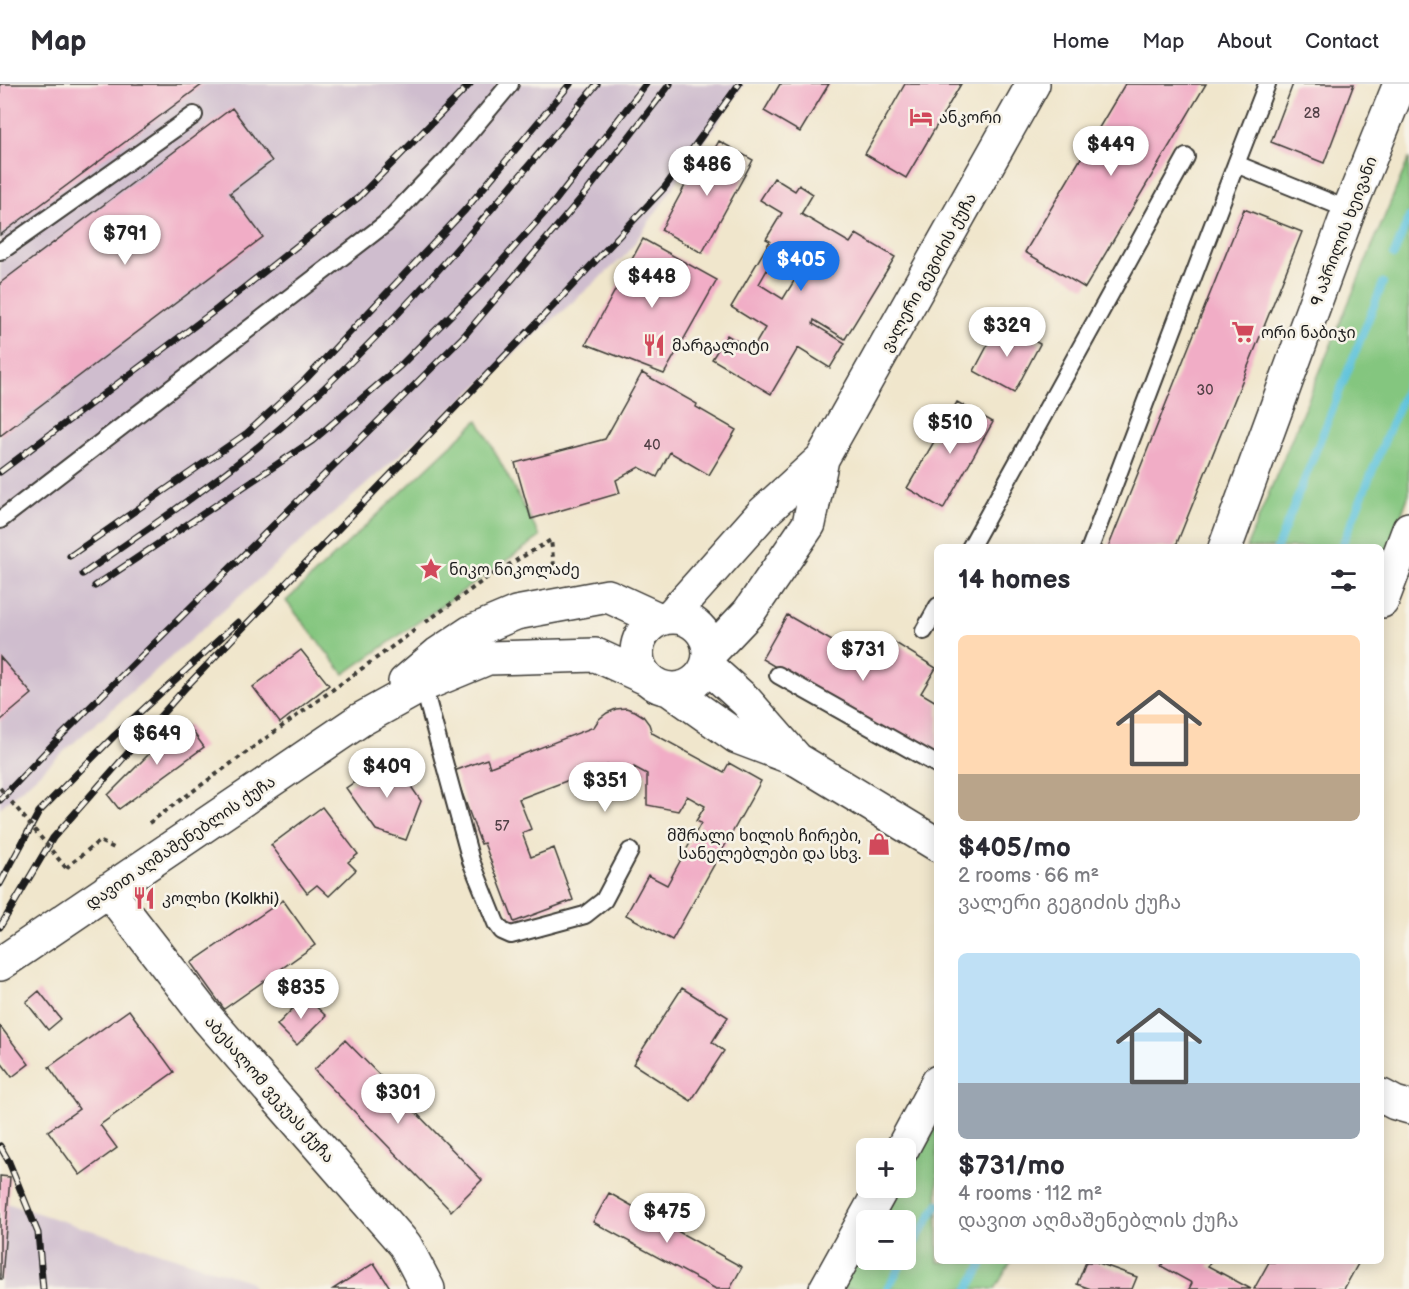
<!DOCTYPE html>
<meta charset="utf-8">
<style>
:root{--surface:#fff;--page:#f7f7f7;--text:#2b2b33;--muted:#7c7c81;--line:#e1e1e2;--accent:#1a73e8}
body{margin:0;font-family:"Balsamiq Sans","Noto Sans Georgian",sans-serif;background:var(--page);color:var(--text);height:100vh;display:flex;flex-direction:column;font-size:22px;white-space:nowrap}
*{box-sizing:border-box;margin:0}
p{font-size:20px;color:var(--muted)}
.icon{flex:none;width:33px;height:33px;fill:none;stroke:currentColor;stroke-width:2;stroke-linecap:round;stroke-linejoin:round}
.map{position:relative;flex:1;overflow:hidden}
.panel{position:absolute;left:934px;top:460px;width:450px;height:720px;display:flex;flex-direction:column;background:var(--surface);border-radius:9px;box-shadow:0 3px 15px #0003}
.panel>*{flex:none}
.controls{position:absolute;left:856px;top:1054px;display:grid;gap:12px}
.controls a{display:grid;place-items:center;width:60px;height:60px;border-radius:9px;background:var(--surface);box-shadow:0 3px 15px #0003;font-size:30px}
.price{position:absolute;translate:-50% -51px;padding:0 14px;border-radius:21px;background:#fff;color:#222;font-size:20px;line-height:39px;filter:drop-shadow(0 2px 3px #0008)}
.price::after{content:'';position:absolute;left:50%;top:36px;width:18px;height:14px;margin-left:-9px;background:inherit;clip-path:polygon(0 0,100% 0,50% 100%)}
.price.active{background:var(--accent);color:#fff}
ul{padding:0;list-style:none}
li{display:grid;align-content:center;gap:12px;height:318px;padding:0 24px}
li span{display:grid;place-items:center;height:186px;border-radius:9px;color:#555}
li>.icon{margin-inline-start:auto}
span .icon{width:108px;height:108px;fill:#fffc;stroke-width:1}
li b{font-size:26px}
h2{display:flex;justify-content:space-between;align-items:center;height:72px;padding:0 24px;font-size:26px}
header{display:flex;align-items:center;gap:36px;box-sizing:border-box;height:84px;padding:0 30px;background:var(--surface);border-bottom:2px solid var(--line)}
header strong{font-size:28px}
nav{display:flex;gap:33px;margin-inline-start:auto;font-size:21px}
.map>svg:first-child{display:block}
.industrial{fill:#cfbdce}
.green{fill:#84c67f;stroke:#50714e;stroke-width:1.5}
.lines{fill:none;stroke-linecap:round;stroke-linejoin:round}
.stream{stroke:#5fc3dc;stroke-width:8}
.building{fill:#f1adc6;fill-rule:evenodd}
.service-casing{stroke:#3c3a36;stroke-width:20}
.minor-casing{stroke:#3c3a36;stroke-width:36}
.tertiary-casing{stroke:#3c3a36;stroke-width:36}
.path{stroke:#3c3a36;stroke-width:4;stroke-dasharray:4.5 4.5;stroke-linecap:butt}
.service{stroke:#fff;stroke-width:16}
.minor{stroke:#fff;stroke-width:33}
.tertiary{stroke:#fff;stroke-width:33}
.rail-casing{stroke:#1c1c1c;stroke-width:7}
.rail{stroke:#f7f3e8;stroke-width:4.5;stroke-dasharray:14;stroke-linecap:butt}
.path-bridge{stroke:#3c3a36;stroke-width:4;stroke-dasharray:4.5 4.5;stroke-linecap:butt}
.labels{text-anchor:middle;stroke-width:5;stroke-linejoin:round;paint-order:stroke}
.number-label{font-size:14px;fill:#514046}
.poi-label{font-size:16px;fill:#1c1c1c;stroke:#f7f3e8;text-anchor:start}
.street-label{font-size:16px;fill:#1c1c1c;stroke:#f7f3e8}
</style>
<header>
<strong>Map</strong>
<nav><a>Home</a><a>Map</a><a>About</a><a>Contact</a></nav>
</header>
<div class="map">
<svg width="1409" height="1205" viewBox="0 0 1409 1205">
<rect width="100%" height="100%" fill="#f7f3e8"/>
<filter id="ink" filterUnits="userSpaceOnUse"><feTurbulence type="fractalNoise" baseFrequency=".0167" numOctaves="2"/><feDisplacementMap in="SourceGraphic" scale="12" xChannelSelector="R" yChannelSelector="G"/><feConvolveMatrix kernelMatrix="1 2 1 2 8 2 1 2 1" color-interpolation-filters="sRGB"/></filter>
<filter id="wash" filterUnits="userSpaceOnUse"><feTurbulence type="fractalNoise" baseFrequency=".008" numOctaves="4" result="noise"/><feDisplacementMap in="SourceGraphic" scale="24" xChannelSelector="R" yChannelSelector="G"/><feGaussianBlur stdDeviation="1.35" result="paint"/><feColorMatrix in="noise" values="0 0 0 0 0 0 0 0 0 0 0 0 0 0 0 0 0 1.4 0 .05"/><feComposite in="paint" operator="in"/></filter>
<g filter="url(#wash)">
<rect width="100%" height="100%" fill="#f0e6cc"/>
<path class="industrial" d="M0 0H744L627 170 0 724Z
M0 1117 249 1197 254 1205H0Z"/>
<path class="green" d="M1409 74V410L1382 484V464H1246Z
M478 336 540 453 344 590 286 517Z
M937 1041 938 1178H1011L995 1205H841L867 1160V1176H906V1137H881L900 1104H906V1094Z"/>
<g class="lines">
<path class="stream" d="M1394 171 1409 133
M1277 464 1383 199
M1341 464 1409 297
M906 1173 938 1120
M887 1205 904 1176
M968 1205 984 1178"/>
</g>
<g id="blocks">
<path class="building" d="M0 0H203L0 151Z
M780 0H829L800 48 764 27Z
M905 0H961L906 94 865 70Z
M1125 0H1206L1085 204 1025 168Z
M1293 0H1354L1324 79 1271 58Z
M232 24 272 77 230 109 263 153 0 352V199Z
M719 57 753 76 702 169 661 146 694 85 701 89Z
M774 94 795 107 799 101 813 110 801 130 850 159 856 150 895 173 845 255 814 236 813 240 845 259 830 284 798 264 771 310 712 275 727 251 752 266 765 244 731 223 770 157 766 155 782 129 760 116ZM775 172 809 192 806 198 797 192 783 215 759 200Z
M1244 125 1302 148 1175 464H1108Z
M643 155 717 196 664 290 586 260Z
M1000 238 1040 260 1014 309 974 287Z
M642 289 697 320 696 323 736 346 709 391 670 368 657 393 639 383 616 396 620 409 531 435 515 379 605 355Z
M957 318 993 338 943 425 907 404Z
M787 531 870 579 886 553 936 584 921 609 938 619V678L762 575Z
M301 566 329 601 280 639 253 603Z
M0 573 32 610 0 637Z
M626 624 635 627 643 632 649 640 652 649 724 688 729 679 761 697 672 856 626 831 648 791 667 801 701 739 696 737 705 722 687 712 678 727 647 721V690L634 683 633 703 607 702 608 681 519 715 531 745 522 749 531 773 554 764 573 816 514 838 484 759 481 760 454 687 487 675 490 683 594 643 599 635 607 629 616 625Z
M188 641 204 663 119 725 108 711 149 670Z
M391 673 421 717 406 756 376 746 346 704Z
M322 723 358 770 348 778 356 786 329 812 317 801 307 809 271 761Z
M283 816 315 861 224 925 191 879Z
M682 904 728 933 712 958 724 967 691 1017 633 980Z
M39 907 61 935 48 946 26 918Z
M305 912 326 932 297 961 277 941Z
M129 926 174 988 100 1041 117 1064 80 1091 48 1047 79 1025 49 983Z
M0 942 29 980 12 993 0 977Z
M345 956 482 1096 451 1127 314 986Z
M0 1092 10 1093 2 1195H0Z
M609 1109 742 1183 730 1205H716L593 1138Z
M1086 1178H1096L1137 1193 1132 1205H1091L1077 1200Z
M1164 1178H1211L1208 1182 1251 1205H1189L1192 1199 1161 1182Z
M1269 1178H1359L1344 1205H1254Z
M374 1179 391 1205H333Z"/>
</g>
</g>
<g filter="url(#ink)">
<use href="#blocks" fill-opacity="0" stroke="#3c3a36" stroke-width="1.5"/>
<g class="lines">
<g class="service-casing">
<path id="service" d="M1236 80 1267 0
M0 168 194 31
M0 436 385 140 448 74 510 0
M970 464 1186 73
M1090 464 1236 80 1349 126
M924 547 938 522
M778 591 938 681
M423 601 471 777 496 839 502 847 511 851 585 831 604 816 630 767"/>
</g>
<g class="minor-casing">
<path id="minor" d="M1225 464 1349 126 1400 0
M1382 517 1409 445
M405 598 438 570 471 548 516 529 608 512 658 535
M108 806 208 935 405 1161 428 1205
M0 880 360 636 423 601 488 574 596 571 646 594
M902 1065 938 998
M826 1205 882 1104"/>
</g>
<g class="tertiary-casing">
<path id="tertiary" d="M671 532 762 430 822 375
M637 569a36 36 0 1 1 72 0a36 36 0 1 1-72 0Z
M710 569 749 528 809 440 822 375 1033 0
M707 582 746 617 795 673
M669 605 737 653 798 676 938 761
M1382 1012 1395 1019 1409 1023"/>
</g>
<path class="path" d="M426 538 488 493 551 456 555 491
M149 739 415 546
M66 784 99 757 114 764"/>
<use href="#service" class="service"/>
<use href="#minor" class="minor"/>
<use href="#tertiary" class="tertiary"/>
<g class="rail-casing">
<path id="rail" d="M0 388 217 225 359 113 470 0
M70 472 247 349 305 296 465 126 570 0
M83 490C153 441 223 395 287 338 401 237 499 117 597 0
M95 502 312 357 400 282 479 203 555 117 646 0
M0 716 61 652 464 252 588 106 670 0
M0 800 39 728 114 652 238 538
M0 843 53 754 186 603 553 222 665 103 739 0
M0 1062 9 1078 38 1149 43 1205"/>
</g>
<use href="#rail" class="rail"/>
<path class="path-bridge" d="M0 704 66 784"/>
</g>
</g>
<defs>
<g id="hotel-bare" transform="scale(1.8)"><path d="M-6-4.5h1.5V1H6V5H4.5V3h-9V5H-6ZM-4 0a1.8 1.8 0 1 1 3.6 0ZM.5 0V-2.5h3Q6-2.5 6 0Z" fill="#d1495b" stroke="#f7f3e8" stroke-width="2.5" paint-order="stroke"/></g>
<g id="supermarket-bare" transform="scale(1.8)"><path d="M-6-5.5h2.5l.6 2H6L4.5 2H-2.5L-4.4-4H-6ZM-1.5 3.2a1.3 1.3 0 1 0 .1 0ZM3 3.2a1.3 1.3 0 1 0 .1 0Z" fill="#d1495b" stroke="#f7f3e8" stroke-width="2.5" paint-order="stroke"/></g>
<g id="restaurant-bare" transform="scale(1.8)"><path d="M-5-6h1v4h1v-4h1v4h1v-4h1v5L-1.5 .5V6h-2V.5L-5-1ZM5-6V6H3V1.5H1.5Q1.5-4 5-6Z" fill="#d1495b" stroke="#f7f3e8" stroke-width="2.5" paint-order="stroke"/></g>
<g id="sight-bare" transform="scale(1.8)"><path d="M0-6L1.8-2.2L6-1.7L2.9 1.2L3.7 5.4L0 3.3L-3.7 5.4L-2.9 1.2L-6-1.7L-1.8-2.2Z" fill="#d1495b" stroke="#f7f3e8" stroke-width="2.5" paint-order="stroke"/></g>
<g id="shop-bare" transform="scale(1.8)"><path d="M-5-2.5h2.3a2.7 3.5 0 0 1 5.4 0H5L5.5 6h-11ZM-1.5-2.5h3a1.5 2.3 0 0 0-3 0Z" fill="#d1495b" stroke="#f7f3e8" stroke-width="2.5" paint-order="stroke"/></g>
</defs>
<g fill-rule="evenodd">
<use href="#hotel-bare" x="921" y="33"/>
<use href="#supermarket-bare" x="1243" y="248"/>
<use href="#restaurant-bare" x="654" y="261"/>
<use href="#sight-bare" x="431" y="485"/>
<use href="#shop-bare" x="879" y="760"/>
<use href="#restaurant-bare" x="144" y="814"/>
</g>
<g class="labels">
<g class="number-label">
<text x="1312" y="34">28</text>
<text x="1205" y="311">30</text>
<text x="652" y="366">40</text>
<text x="502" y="747">57</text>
</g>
<g class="poi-label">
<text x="939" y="39">ანკორი</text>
<text x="1261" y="254">ორი ნაბიჯი</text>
<text x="672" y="267">მარგალიტი</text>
<text x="449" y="491">ნიკო ნიკოლაძე</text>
<text x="861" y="757" text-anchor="end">მშრალი ხილის ჩირები,<tspan x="861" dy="18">სანელებლები და სხვ.</tspan></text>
<text x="162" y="820">კოლხი (Kolkhi)</text>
</g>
<g class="street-label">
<text transform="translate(1343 147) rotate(-69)" y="6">9 აპრილის ხეივანი</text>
<text transform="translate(928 188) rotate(-61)" y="6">ვალერი გეგიძის ქუჩა</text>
<text transform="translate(180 758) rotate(-34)" y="6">დავით აღმაშენებლის ქუჩა</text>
<text transform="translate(270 1005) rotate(49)" y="6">აბესალომ ვეკუას ქუჩა</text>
</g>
</g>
</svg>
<div class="controls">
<a>+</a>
<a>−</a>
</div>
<b class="price" style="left:1111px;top:93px">$449</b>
<b class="price" style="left:707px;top:113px">$486</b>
<b class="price" style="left:125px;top:182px">$791</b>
<b class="price active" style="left:801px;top:208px">$405</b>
<b class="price" style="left:652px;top:225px">$448</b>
<b class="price" style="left:1007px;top:274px">$329</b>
<b class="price" style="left:950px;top:371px">$510</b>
<b class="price" style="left:863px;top:598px">$731</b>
<b class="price" style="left:157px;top:682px">$649</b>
<b class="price" style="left:387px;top:715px">$409</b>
<b class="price" style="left:605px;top:729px">$351</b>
<b class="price" style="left:301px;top:936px">$835</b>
<b class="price" style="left:398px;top:1041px">$301</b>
<b class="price" style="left:667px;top:1160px">$475</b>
<section class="panel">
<h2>14 homes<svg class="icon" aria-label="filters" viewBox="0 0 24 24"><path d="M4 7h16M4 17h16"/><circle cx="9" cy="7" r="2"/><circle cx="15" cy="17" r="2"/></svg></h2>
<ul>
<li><span style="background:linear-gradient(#ffd9b3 75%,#b9a48a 0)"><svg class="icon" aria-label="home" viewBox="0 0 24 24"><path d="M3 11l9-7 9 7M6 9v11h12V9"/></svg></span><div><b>$405/mo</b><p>2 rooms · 66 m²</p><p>ვალერი გეგიძის ქუჩა</p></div></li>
<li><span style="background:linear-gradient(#bfe0f5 70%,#9aa5b1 0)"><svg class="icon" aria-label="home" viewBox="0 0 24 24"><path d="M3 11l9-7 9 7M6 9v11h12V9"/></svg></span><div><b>$731/mo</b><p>4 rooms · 112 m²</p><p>დავით აღმაშენებლის ქუჩა</p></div></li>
</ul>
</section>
</div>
